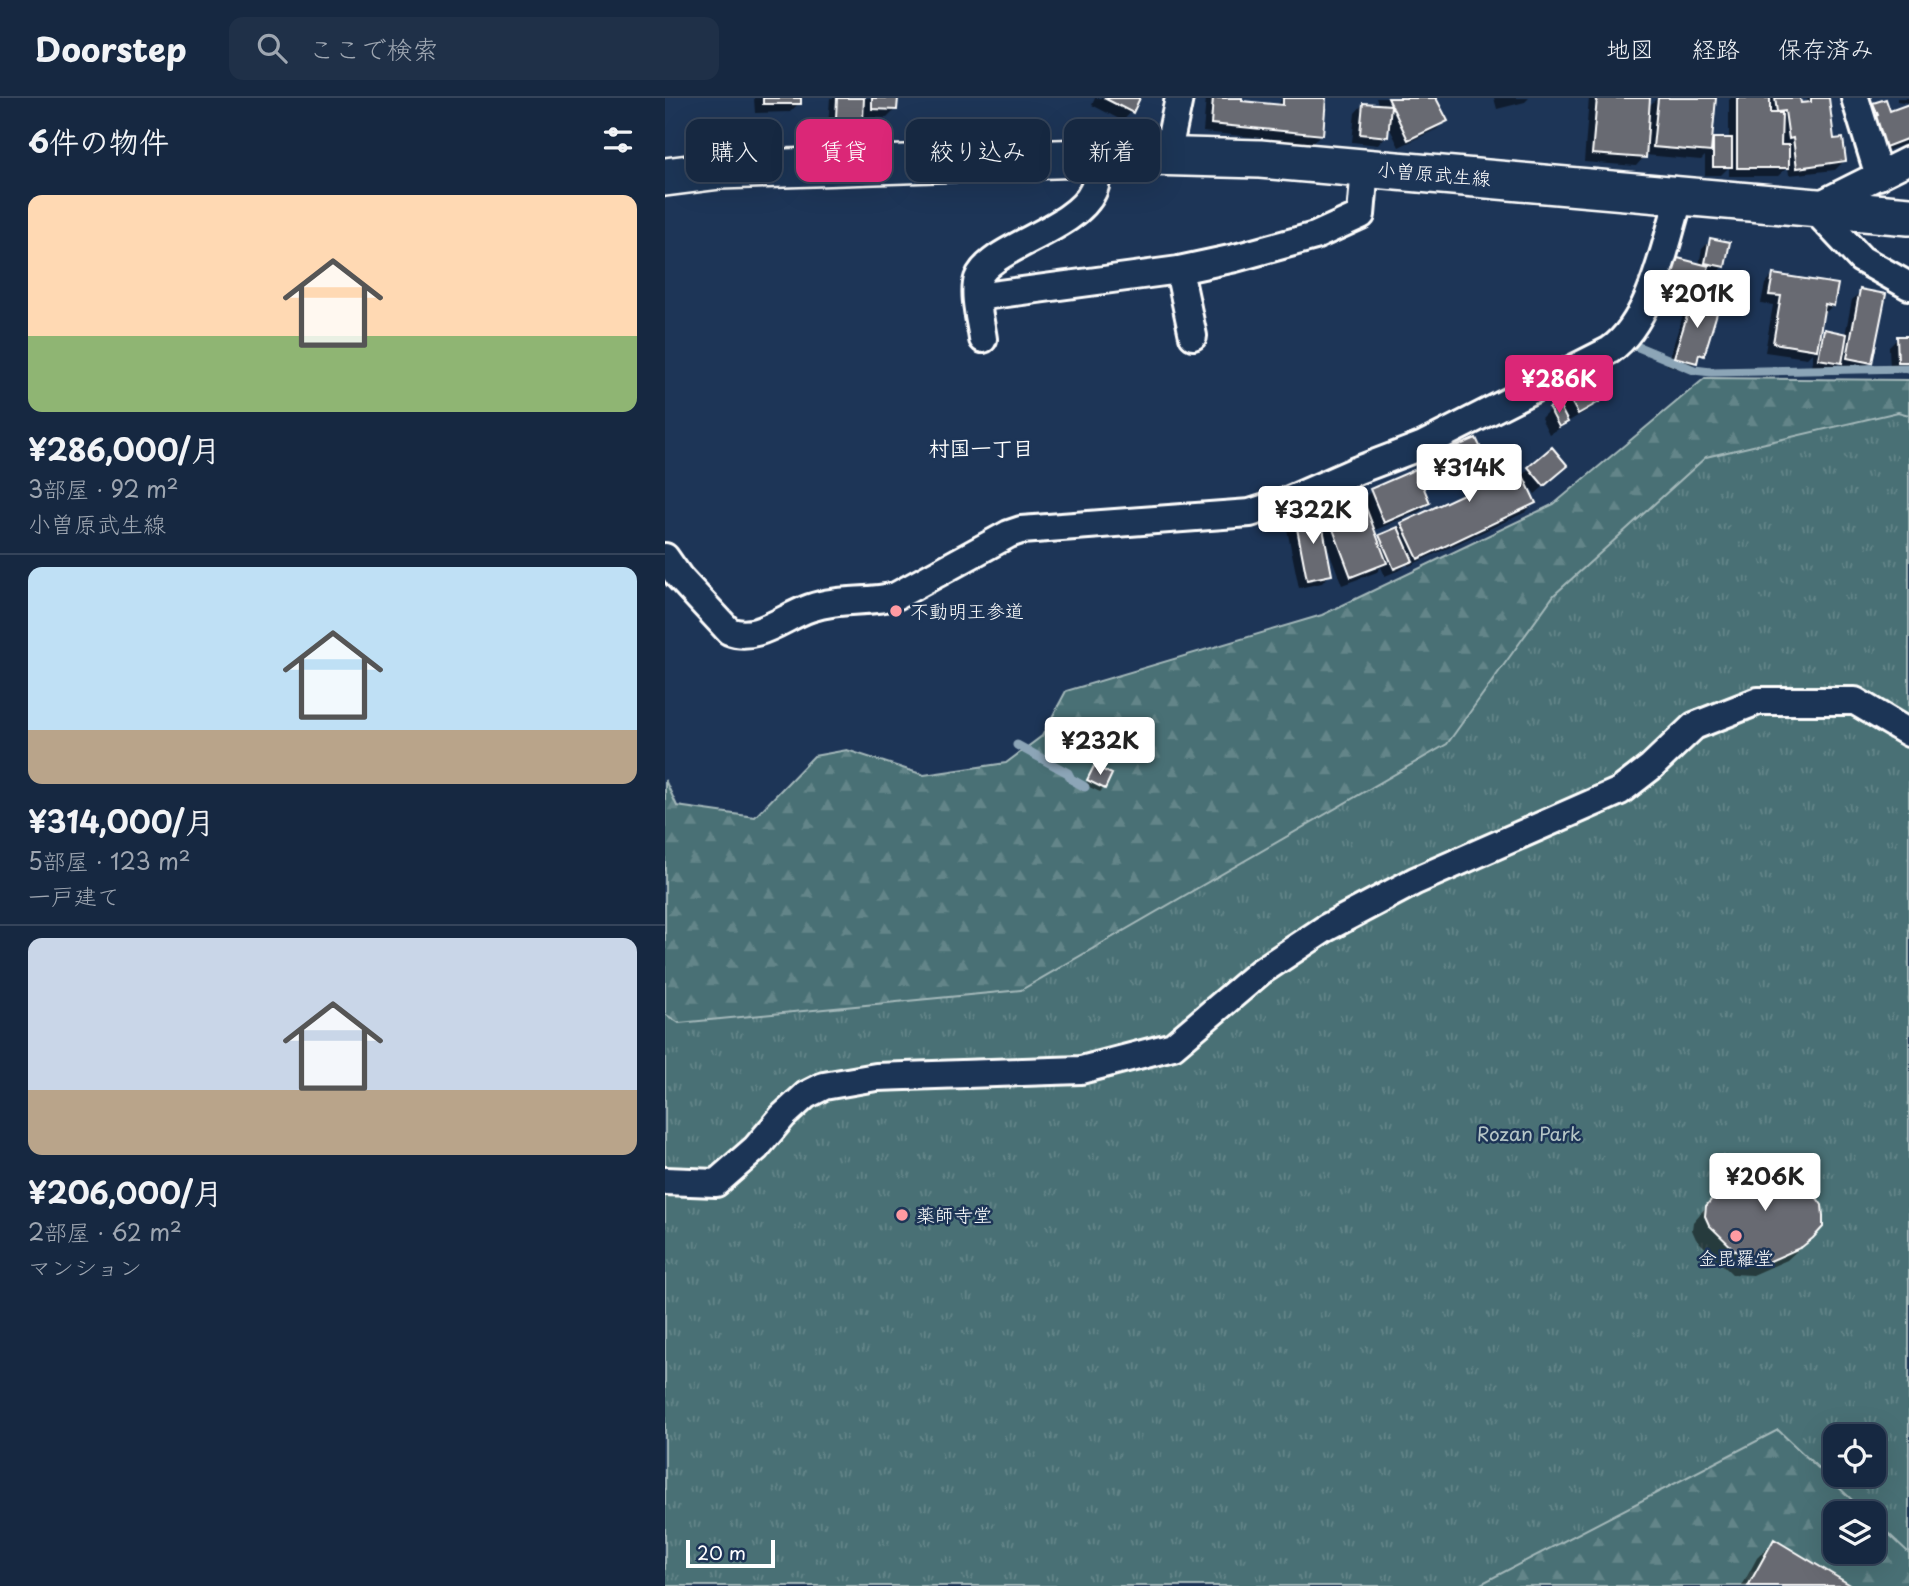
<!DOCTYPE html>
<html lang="ja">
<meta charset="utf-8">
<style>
:root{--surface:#162841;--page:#1f3048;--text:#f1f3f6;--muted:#9ea6b1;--line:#35445a;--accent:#db2777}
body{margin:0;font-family:"Playpen Sans","Klee One",sans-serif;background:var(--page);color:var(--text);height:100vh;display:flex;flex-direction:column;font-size:26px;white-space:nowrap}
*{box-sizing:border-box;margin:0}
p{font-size:23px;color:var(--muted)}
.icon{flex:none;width:38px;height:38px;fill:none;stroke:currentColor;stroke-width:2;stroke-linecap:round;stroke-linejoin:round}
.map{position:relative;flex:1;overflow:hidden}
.panel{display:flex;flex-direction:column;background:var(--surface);width:665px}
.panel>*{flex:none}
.hud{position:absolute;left:21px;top:21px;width:665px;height:63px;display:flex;gap:14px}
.fabs{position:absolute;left:1158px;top:1326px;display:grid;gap:14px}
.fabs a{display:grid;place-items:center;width:63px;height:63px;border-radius:14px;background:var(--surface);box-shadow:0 7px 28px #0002,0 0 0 2px var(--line);font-size:35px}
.scale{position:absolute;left:21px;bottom:18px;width:89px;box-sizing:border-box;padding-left:7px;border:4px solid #fff;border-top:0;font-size:19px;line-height:24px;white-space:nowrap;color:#fff;-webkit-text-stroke:5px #1d3557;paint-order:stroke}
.price{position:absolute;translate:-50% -60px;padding:0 16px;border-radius:7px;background:#fff;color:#222;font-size:23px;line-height:46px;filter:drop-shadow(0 2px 4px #0008)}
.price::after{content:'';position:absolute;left:50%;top:42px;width:21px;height:16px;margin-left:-10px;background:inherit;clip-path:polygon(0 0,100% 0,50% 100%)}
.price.on{background:var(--accent);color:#fff}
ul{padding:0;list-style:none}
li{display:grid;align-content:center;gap:14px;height:371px;padding:0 28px}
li+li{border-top:2px solid var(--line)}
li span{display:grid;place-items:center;height:217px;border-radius:14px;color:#555}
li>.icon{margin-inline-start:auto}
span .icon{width:126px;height:126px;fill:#fffc;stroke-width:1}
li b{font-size:30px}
h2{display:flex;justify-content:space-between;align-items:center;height:84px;padding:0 28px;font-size:30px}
.tag{padding:0 24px;border-radius:14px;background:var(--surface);box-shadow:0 7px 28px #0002,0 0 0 2px var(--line);font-size:24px;line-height:63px}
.tag.on{background:var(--accent);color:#fff}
header{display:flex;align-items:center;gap:42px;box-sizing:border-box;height:98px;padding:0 35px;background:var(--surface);border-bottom:2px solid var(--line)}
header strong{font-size:33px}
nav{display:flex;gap:38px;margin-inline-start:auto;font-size:24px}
.search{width:490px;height:63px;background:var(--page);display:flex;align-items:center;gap:18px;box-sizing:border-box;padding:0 24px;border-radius:14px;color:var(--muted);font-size:26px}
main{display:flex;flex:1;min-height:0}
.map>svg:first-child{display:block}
.forest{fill:url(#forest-firs);stroke:#a4b8ba;stroke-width:2;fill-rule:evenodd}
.park{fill:url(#park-tufts);stroke:#a4b8ba;stroke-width:2;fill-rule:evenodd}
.shadow{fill:#0007}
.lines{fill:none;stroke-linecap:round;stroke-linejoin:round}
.stream{stroke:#8ca5b7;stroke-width:9}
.building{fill:#686a72;stroke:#fff;stroke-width:2}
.minor-casing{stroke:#fff;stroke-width:32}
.secondary-casing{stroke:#fff;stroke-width:42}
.minor{stroke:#1d3557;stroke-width:26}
.secondary{stroke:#1d3557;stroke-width:37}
.poi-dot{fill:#ff9aa2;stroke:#1d3557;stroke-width:2.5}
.labels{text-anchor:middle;stroke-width:5;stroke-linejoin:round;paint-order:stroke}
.street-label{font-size:19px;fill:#fff;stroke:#1d3557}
.poi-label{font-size:19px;fill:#fff;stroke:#1d3557;text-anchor:start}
.park-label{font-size:19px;fill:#b6c6c7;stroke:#1d3557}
.neighbourhood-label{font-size:21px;font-weight:bold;fill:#fff;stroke:#1d3557}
</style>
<header>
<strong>Doorstep</strong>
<div class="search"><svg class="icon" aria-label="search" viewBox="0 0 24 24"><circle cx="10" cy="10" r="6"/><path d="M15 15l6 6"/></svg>ここで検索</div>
<nav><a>地図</a><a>経路</a><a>保存済み</a></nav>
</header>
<main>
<section class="panel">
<h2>6件の物件<svg class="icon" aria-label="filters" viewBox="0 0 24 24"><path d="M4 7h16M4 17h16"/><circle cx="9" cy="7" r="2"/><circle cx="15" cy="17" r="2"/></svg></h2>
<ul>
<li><span style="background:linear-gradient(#ffd9b3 65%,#8fb573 0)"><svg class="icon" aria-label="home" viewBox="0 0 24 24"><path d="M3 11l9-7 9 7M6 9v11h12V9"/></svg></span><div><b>¥286,000/月</b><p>3部屋 · 92 m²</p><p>小曽原武生線</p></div></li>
<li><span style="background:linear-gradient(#bfe0f5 75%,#b9a48a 0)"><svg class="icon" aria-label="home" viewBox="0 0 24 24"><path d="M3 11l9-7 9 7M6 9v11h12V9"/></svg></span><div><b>¥314,000/月</b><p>5部屋 · 123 m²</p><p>一戸建て</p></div></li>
<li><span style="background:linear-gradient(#c9d6e8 70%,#b9a48a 0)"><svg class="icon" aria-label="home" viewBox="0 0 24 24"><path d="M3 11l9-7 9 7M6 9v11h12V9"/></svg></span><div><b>¥206,000/月</b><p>2部屋 · 62 m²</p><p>マンション</p></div></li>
</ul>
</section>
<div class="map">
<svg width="1244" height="1488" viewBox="0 0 1244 1488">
<defs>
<pattern id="forest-firs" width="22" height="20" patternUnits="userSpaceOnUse" patternTransform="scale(1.75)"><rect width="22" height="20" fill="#497074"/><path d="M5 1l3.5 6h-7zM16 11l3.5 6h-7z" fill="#648589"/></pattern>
<pattern id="park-tufts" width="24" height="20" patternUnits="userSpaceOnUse" patternTransform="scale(1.75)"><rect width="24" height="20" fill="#497074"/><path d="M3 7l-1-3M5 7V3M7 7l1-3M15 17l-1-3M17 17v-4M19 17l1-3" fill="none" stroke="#648589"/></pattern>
</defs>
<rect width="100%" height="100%" fill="#1d3557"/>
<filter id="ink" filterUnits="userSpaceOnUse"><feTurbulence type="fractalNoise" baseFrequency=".0143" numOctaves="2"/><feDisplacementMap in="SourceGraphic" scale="14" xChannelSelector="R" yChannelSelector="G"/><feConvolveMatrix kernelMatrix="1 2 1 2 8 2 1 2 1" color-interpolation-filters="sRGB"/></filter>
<g filter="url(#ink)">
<path class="forest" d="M1040 280 1244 282V1488H0V682L12 708 90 719 149 658 182 652 259 677 341 665 377 638 401 593 657 517 889 406ZM1171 1339H1209V1377H1171ZM1171 1416H1209V1454H1171Z"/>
<path class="park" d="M1233 314 1244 317V1455L1209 1422V1416H1202L1113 1332 812 1488H0V916L14 925 356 892 782 646 889 497 1041 359ZM1171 1339H1209V1377H1171Z"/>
<path class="shadow" d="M89 0H134V5L125 14 90 15Z
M165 0H231L230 12 222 20 197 19 188 30 163 29Z
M430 0H474L466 14 458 23 427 7Z
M541 0H575V4L611 8 616 3V0H659L656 36 647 45 538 34Z
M711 0H769L780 23 772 31 734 49 722 25 721 38 713 47 687 44 690 15 698 6 714 8Z
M829 0H864L860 4 832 11Z
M924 0H984L983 9 992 0H1049L1046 42H1064V2L1066 0H1133L1134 7 1138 6 1144 0H1162L1168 43 1179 63 1170 72 1124 77 1123 69 1113 78H1064V69L1056 77H1040V58L1036 62 980 57 979 59 971 68 919 64Z
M1232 0H1244V5L1232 3Z
M1209 7 1224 15 1244 8V45L1209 57 1200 15Z
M1046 142 1058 168 1050 177 1040 175 1036 191 1029 198 1037 257 1021 273 1002 267 1021 207 1027 200 995 192 1001 170 1034 167 1037 151Z
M1108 177 1168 207 1159 216 1156 215 1152 240 1159 233 1180 237 1187 202 1196 193 1206 265 1197 273 1174 269 1175 264 1167 273 1146 270 1148 254 1142 260 1100 254 1108 207 1096 205 1100 186Z
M1233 240H1244V271L1225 272 1224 249Z
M902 296 934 302 925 311 904 323 903 322 892 332 884 336 876 320 885 311 894 306 893 304Z
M810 342 830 384 856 378 886 351 892 377 870 396 862 386 869 405 861 414 744 468 742 466 737 471 720 478 716 469 712 474 677 487 661 445 659 446 665 476 657 485 634 490 622 431 630 422 657 433 666 424 675 421 671 411 680 402H697L706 393 763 405 755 413 708 433 712 442 715 439 731 431 737 426 797 398 780 360 789 352Z
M430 670 439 690 435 694 420 687Z
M1061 1086 1147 1139 1122 1162 1088 1177 1067 1176 1031 1141 1027 1132 1028 1124Z
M1109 1443 1184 1488H1077L1092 1460Z"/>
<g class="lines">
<path class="stream" d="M971 248 1029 272 1046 274 1244 270
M352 647 403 675 406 681 420 689"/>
</g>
<path class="building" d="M98 0H136V6H98Z
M172 0H199L198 22 171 20Z
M207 0H233L232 12 207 11Z
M439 0H475L468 15Z
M548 0H577V3L618 7V0H661L658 37 546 26Z
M723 0H771L783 23 743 42Z
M932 0H985L981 60 927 56Z
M993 0H1051L1046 54 988 49Z
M1072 0H1105V15H1117L1116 47H1124V70H1072Z
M1110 0H1135L1136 5 1146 4V0H1164L1169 41 1178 40 1181 63 1132 70 1128 40 1124 41 1120 13 1112 14Z
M1221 1 1225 13 1244 6V40L1218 50 1207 20 1213 17 1208 5Z
M698 5 726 7 723 39 695 36Z
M1048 40H1067V69H1048Z
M1045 140 1065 144 1060 169 1040 165Z
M1009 159 1044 168 1037 192 1003 183Z
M1108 176 1173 186 1169 208 1160 206 1152 252 1108 245 1116 198 1104 197Z
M1195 191 1221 196 1207 265 1182 260Z
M1029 196 1050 202 1046 214 1052 215 1039 258 1034 256 1032 265 1009 259Z
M1159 231 1182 236 1177 265 1153 261Z
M1232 238H1244V264H1233Z
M923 281 936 303 913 316 901 294Z
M893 305 903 324 894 329 884 310Z
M811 340 831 382 855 371 871 405 753 461 736 425 807 392 788 350Z
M887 349 903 368 879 388 863 369Z
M751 371 765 405 719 425 705 391Z
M695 394 722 465 686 479 665 423 684 416 679 401Z
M655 415 667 477 642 482 630 420Z
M733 429 748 463 729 471 714 437Z
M429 668 447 676 440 691 422 682Z
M1096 1059 1101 1060 1113 1068 1131 1085 1149 1096 1157 1107 1158 1118V1129L1148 1140 1137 1149 1103 1164 1081 1163 1044 1127 1040 1118 1041 1108 1060 1085Z
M1109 1441 1187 1488H1083Z"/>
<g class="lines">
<g class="minor-casing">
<path id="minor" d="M1190 0 1214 78
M502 58 514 0
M1244 62 1148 110 1196 161 1244 188
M514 172 528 238
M312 199 514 172 570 160 650 138 696 117 700 70
M318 241C316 225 308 197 313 181 324 149 411 132 428 93 433 84 431 70 431 60
M0 459 14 479 64 533C92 544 118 519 145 510 173 500 203 505 231 498L344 436 356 432 585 415 620 404 693 372 756 348 945 252C987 223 1000 146 1015 98
M0 1083 51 1085 91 1050 118 1018 141 997 159 988 211 979 416 972 508 948 595 874 661 830 750 783 955 693 986 669 1029 628 1093 603H1190L1244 635"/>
</g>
<g class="secondary-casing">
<path id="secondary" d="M0 79 55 72 484 58 595 61 1244 118"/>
</g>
<use href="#minor" class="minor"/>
<use href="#secondary" class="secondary"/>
</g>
</g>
<g class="poi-dot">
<circle cx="231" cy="513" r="7"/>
<circle cx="237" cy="1117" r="7"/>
<circle cx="1071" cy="1138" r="7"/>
</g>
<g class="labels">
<g class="street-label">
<text transform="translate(769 76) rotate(5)" y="7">小曽原武生線</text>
</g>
<g class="poi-label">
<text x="245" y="520">不動明王参道</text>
<text x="251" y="1124">薬師寺堂</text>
<text x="1071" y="1167" text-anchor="middle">金毘羅堂</text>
</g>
<g class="park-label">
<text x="864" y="1043">Rozan Park</text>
</g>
<g class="neighbourhood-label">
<text x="316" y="358">村国一丁目</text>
</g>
</g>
</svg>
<div class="fabs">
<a><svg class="icon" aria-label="locate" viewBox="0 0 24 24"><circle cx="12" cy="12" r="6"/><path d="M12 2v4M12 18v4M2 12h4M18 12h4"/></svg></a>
<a><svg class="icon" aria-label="layers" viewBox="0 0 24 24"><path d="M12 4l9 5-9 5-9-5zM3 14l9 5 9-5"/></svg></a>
</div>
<div class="scale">20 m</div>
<b class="price" style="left:1032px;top:232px">¥201K</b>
<b class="price on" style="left:894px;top:317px">¥286K</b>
<b class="price" style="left:804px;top:406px">¥314K</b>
<b class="price" style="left:648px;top:448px">¥322K</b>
<b class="price" style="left:435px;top:679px">¥232K</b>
<b class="price" style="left:1100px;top:1115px">¥206K</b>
<div class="hud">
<a class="tag">購入</a>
<a class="tag on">賃貸</a>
<a class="tag">絞り込み</a>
<a class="tag">新着</a>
</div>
</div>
</main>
